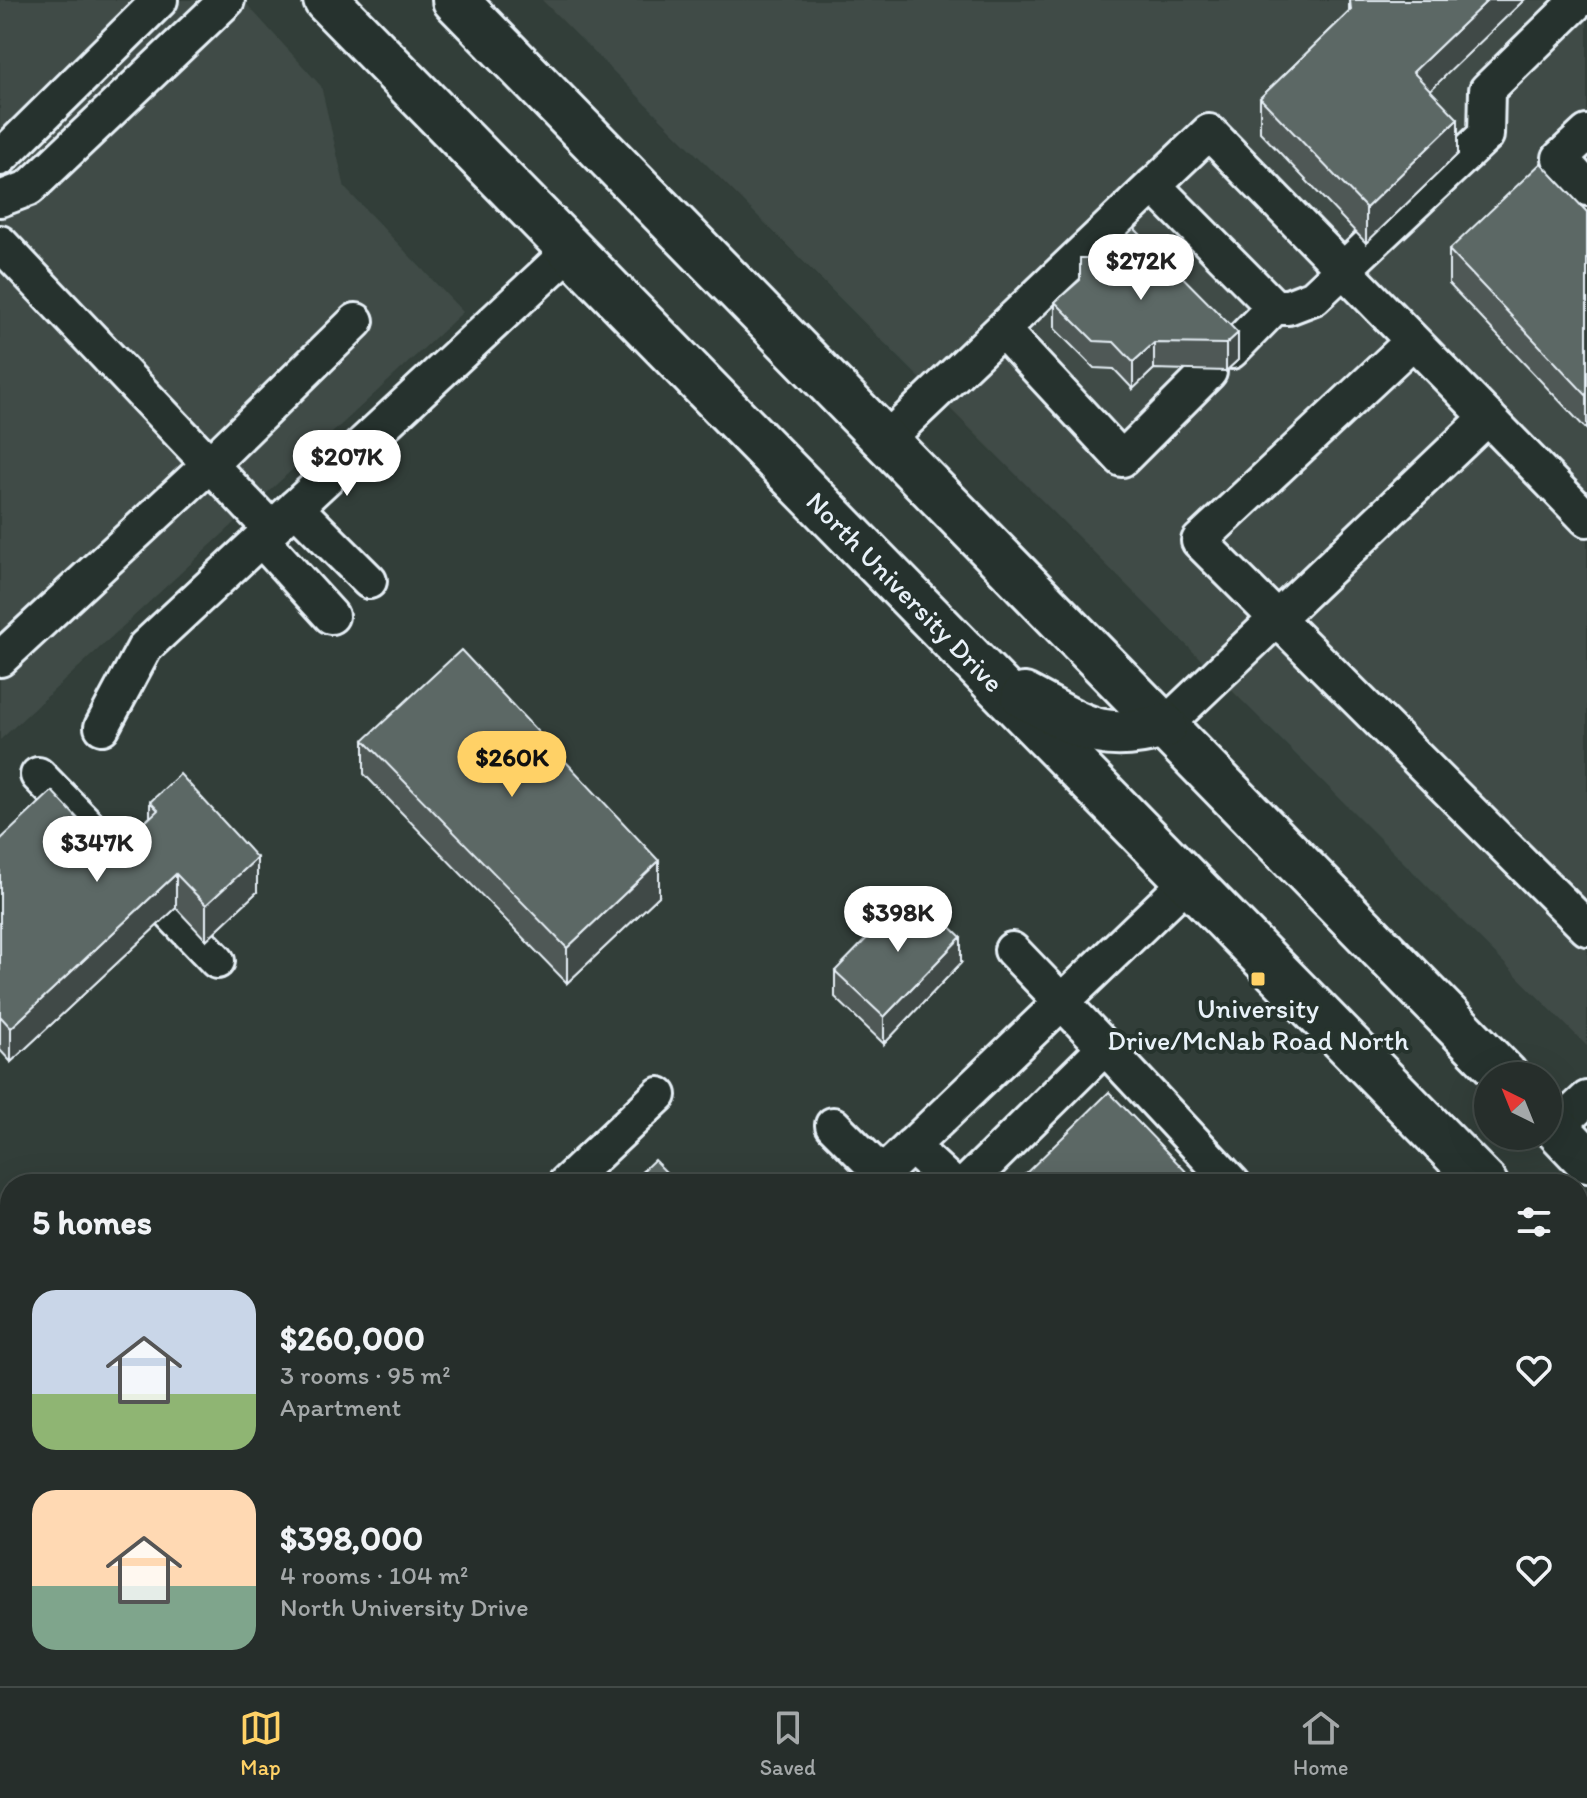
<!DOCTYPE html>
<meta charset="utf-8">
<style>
:root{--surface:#262e2b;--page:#323a37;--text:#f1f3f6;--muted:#a4a8a9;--line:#424a47;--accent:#ffd166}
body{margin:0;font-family:Itim,sans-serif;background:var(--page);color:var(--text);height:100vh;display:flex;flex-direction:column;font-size:30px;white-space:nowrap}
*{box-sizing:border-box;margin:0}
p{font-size:26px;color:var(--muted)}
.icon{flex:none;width:44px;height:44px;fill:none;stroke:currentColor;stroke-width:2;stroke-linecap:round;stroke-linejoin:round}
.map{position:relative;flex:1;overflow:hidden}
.panel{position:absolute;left:0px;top:1174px;width:1588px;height:512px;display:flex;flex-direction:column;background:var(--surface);border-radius:32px 32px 0 0;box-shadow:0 8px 32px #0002,0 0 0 2px var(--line)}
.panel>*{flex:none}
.needle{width:52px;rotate:317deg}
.tools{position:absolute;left:1474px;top:1062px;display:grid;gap:16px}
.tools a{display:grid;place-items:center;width:88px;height:88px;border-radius:50%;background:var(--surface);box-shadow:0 8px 32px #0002,0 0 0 2px var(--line);font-size:40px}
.price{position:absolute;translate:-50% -68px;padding:0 18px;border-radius:28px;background:#fff;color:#222;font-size:26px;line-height:52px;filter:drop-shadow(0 2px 4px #0008)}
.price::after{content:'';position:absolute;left:50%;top:48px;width:24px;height:18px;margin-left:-12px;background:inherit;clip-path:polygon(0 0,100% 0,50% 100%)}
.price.selected{background:var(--accent);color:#111}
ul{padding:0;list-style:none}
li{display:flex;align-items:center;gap:24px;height:200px;padding:0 32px}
li span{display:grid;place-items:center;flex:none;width:224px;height:160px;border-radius:24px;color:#555}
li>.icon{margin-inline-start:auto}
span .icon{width:96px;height:96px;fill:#fffc;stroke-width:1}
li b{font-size:34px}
h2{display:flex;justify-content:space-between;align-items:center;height:96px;padding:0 32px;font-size:34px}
.tabs{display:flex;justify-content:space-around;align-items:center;height:112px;border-top:2px solid var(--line);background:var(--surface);font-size:22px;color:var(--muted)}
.tabs a{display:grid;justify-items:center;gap:4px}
.tabs .selected{color:var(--accent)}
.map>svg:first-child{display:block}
.built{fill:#3f4b46}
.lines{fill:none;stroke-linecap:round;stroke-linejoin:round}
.minor-casing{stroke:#e8f1f8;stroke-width:40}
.major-casing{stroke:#e8f1f8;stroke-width:50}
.minor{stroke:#26332d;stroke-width:34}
.major{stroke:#26332d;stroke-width:44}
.wall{fill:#4f5957;stroke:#e8f1f8;stroke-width:2}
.shaded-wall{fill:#404947;stroke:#e8f1f8;stroke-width:2}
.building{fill:#5c6865;stroke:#e8f1f8;stroke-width:2}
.poi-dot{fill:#ffd166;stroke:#26332d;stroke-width:3}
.labels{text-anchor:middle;stroke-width:8;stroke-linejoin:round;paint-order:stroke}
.street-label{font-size:28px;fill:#e8f1f8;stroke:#26332d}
.poi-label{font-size:28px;fill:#e8f1f8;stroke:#26332d}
</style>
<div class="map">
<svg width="1587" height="1686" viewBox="0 0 1587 1686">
<rect width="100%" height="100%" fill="#323e39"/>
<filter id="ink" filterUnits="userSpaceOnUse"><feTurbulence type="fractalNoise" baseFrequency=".0125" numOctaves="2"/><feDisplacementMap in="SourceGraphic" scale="16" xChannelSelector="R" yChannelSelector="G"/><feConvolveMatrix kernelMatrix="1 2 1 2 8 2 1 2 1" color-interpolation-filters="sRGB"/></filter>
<g filter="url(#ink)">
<path class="built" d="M0 0H243L321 86 345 188 463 312 0 740Z
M542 0H1587V1046Z"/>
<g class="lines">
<g class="minor-casing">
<path id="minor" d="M1587 133 1560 158 1587 188
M0 158 160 0
M1153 185 1274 307 1231 351
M0 199 29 188 227 0
M0 243 271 529
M1274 307H1288L1314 297 1486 135 1487 90 1579 0
M1002 330 1122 459 1209 372
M1413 341 1199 541 1587 928
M885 441 1209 132 1587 519
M295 507 369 581
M261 539 331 616
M0 659 210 464 356 321
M1164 726 1488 417
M102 727 145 647 569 252
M38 775 131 870
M171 913 217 961
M1105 1047 1233 1184
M833 1125 882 1174
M1556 1128 1587 1099
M911 1146 952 1184
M565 1184 659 1095
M872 1184 1188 881
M966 1184 1105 1047 1012 950
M0 1523 10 1533
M0 1628 10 1618
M149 1676 159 1686
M511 1676 522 1686
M1314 1676 1323 1686
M725 1686 736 1676"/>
</g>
<g class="major-casing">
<g id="major">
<path id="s1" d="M326 0 1485 1184"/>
<path d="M455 0 1506 1076"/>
<path d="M1024 696C1080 725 1099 745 1164 726"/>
<path d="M1548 1119 1587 1160"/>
<path d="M1578 1281 1587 1291"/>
<path d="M1558 1686 1568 1676"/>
</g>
</g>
<use href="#minor" class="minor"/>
<use href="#major" class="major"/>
</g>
<path class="wall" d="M1349 0H1524L1430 90 1458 154 1366 243 1260 132V98L1349 12Z
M1587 212V430L1449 284V250Z
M1134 228 1238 360 1226 371 1154 369 1133 389 1114 369 1094 368 1055 329V302Z
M364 740 659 896 567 983 364 774Z
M150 802 257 892 206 940 176 908 11 1062 0 1050V840L111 854 150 817Z
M961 963 884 1044 835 997V971Z
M10 1350V1442L0 1432V1359Z
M228 1676H317L307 1686H238Z
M549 1676H650L640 1686H558Z"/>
<path class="shaded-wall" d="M1488 0H1524L1413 107V72Z
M1458 119V154L1366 243V208Z
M1238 333V360L1226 371V344Z
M1154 343V369L1133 389V362Z
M257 858V892L206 940V905Z
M659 861V896L567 983V948Z
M176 874V908L11 1062V1028Z
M961 937V963L884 1044V1017Z
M10 1316V1334L0 1344V1326Z
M298 1676H317L307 1686H288Z
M623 1676H650L640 1686H613Z"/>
<path class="building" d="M1350 0H1488L1413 72 1458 119 1366 208 1260 98 1351 10Z
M1541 163 1587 212V396L1449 250Z
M1134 228 1238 333 1226 344 1154 343 1133 362 1114 342 1094 341 1055 302 1080 280V258H1102Z
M461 650 659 861 567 948 364 740Z
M180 774 257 858 206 905 176 874 11 1028 0 1016V840L52 791 111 854 158 810 150 802Z
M913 891 961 937 884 1017 835 971Z
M1109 1092 1198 1184H1023L1019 1180Z
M654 1160 678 1184H629Z
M0 1269 10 1280V1316L0 1326Z
M10 1350V1424L0 1414V1359Z
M35 1676H75L84 1686H24Z
M246 1676H298L288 1686H256Z
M333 1676H370L380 1686H322Z
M575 1676H623L613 1686H585Z"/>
</g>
<rect class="poi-dot" x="1250" y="971" width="16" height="16" rx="4"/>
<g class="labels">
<g class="street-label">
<text dy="10" stroke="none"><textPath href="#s1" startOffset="828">North University Drive</textPath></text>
</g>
<g class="poi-label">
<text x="1258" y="1018">University<tspan x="1258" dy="32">Drive/McNab Road North</tspan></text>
</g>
</g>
</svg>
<div class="tools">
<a><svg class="needle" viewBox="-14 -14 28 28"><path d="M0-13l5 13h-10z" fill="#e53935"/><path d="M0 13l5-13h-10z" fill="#a4a8a9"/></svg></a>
</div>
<b class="price" style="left:1141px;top:302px">$272K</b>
<b class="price" style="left:347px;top:498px">$207K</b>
<b class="price selected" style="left:512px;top:799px">$260K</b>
<b class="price" style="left:97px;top:884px">$347K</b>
<b class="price" style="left:898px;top:954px">$398K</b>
<section class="panel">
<h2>5 homes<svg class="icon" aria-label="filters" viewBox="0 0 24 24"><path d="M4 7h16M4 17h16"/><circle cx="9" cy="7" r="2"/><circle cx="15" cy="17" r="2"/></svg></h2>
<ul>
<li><span style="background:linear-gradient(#c9d6e8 65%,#8fb573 0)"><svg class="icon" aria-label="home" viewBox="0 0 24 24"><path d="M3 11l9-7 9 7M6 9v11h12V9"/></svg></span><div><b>$260,000</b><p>3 rooms · 95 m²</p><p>Apartment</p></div><svg class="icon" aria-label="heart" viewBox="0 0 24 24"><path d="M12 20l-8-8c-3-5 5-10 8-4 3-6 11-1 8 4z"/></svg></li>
<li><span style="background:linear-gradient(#ffd9b3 60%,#7fa58c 0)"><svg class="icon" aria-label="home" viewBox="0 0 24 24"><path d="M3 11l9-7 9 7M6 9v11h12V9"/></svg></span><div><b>$398,000</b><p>4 rooms · 104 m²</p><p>North University Drive</p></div><svg class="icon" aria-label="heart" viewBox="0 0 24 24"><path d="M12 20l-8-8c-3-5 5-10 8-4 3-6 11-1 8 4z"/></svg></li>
</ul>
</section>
</div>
<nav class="tabs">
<a class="selected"><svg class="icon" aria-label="map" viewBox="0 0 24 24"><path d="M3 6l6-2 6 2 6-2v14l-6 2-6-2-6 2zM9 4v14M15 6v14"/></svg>Map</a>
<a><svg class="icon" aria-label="saved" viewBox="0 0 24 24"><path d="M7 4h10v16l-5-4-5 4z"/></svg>Saved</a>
<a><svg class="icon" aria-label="home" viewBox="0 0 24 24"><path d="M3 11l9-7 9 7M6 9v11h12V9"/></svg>Home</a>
</nav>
